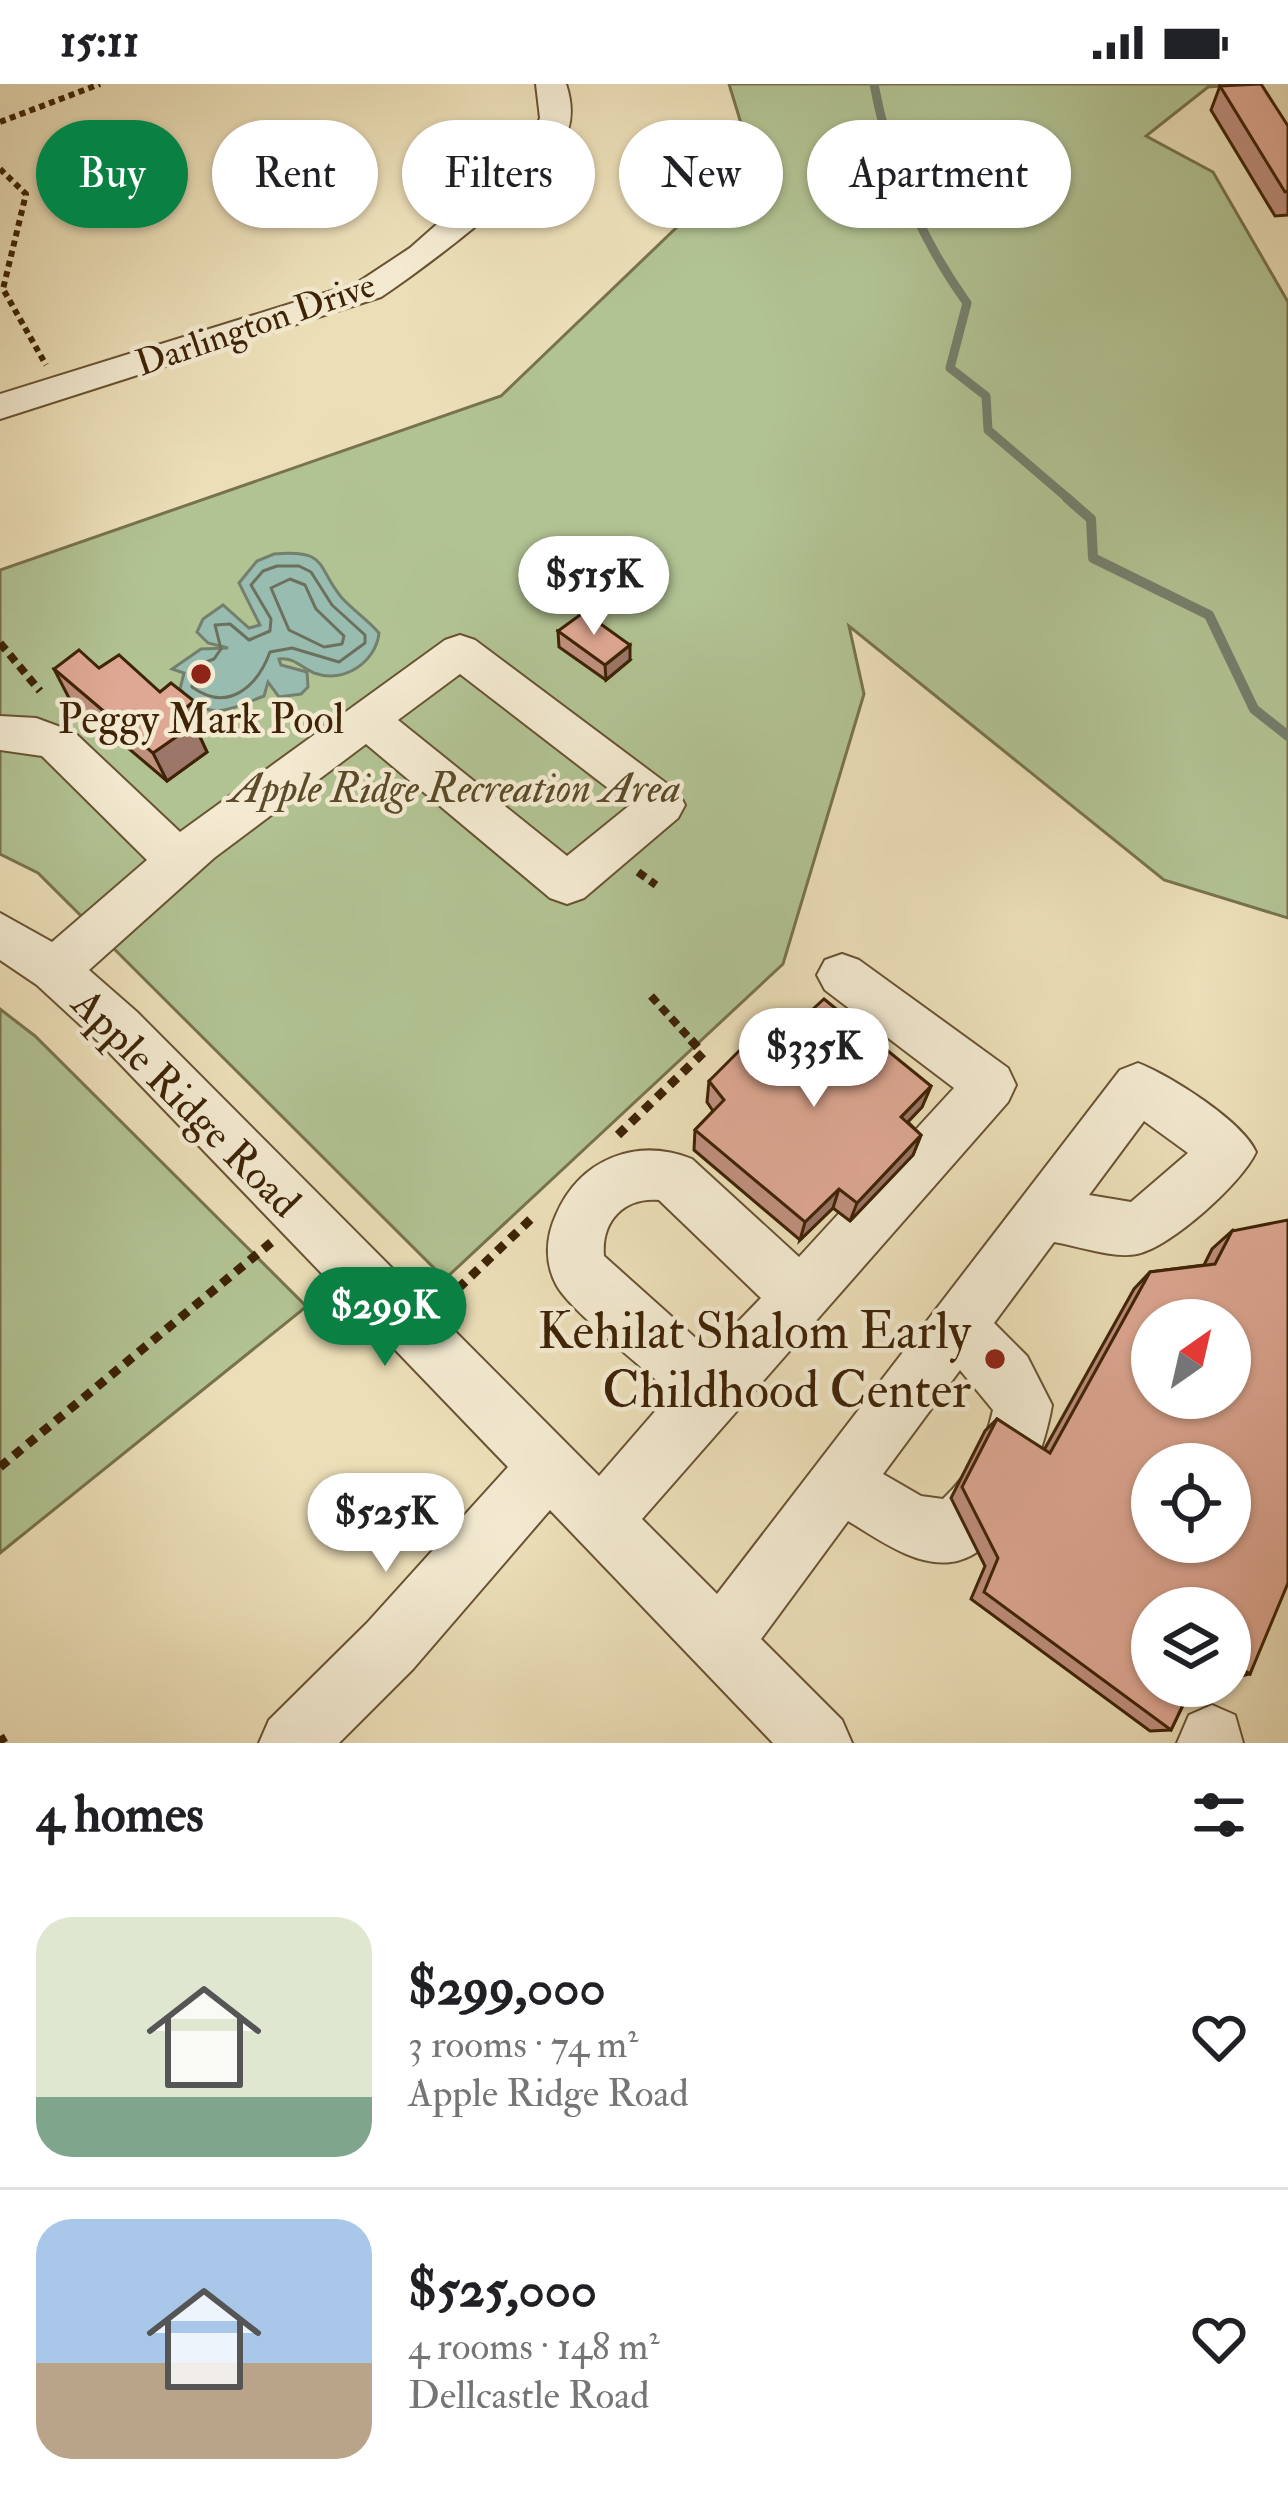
<!DOCTYPE html>
<meta charset="utf-8">
<style>
:root{--surface:#fff;--page:#f6f6f6;--text:#202124;--muted:#757577;--line:#e0e0e0;--accent:#0b8043}
body{margin:0;font-family:"IM FELL Double Pica",serif;background:var(--page);color:var(--text);height:100vh;display:flex;flex-direction:column;font-size:45px;white-space:nowrap}
*{box-sizing:border-box;margin:0}
p{font-size:39px;color:var(--muted)}
.icon{flex:none;width:66px;height:66px;fill:none;stroke:currentColor;stroke-width:2;stroke-linecap:round;stroke-linejoin:round}
.map{position:relative;height:1659px;overflow:hidden}
.side{display:flex;flex-direction:column;background:var(--surface);flex:1}
.side>*{flex:none}
.guide{position:absolute;left:36px;top:36px;width:1218px;height:108px;display:flex;gap:24px}
.needle{width:78px;rotate:34deg}
.controls{position:absolute;left:1131px;top:1215px;display:grid;gap:24px}
.controls a{display:grid;place-items:center;width:120px;height:120px;border-radius:50%;background:var(--surface);box-shadow:0 3px 9px #0004;font-size:60px}
.price{position:absolute;translate:-50% -102px;padding:0 27px;border-radius:42px;background:#fff;color:#222;font-size:39px;line-height:78px;filter:drop-shadow(0 3px 6px #0008)}
.price::after{content:'';position:absolute;left:50%;top:72px;width:36px;height:27px;margin-left:-18px;background:inherit;clip-path:polygon(0 0,100% 0,50% 100%)}
.price.selected{background:var(--accent);color:#fff}
ul{padding:0;list-style:none}
li{display:flex;align-items:center;gap:36px;height:300px;padding:0 36px}
li+li{border-top:3px solid var(--line)}
li span{display:grid;place-items:center;flex:none;width:336px;height:240px;border-radius:36px;color:#555}
li>.icon{margin-inline-start:auto}
span .icon{width:144px;height:144px;fill:#fffc;stroke-width:1}
li b{font-size:51px}
h2{display:flex;justify-content:space-between;align-items:center;height:144px;padding:0 36px;font-size:51px}
.tag{padding:0 42px;border-radius:54px;background:var(--surface);box-shadow:0 3px 9px #0004;font-size:42px;line-height:108px}
.tag.selected{background:var(--accent);color:#fff}
.status{display:flex;justify-content:space-between;align-items:center;height:84px;padding:0 60px;background:var(--surface);direction:ltr}
.status svg{height:33px;fill:currentColor}
.map>svg:first-child{display:block}
.green{fill:#b2c393;stroke:#78734c;stroke-width:3}
.water{fill:#99bcb1;stroke:#757f6d;stroke-width:3}
.lines{fill:none;stroke-linecap:round;stroke-linejoin:round}
.shore{stroke:#6c705c;stroke-width:3}
.stream-far1{stroke:#757f6d;stroke-width:9}
.stream{stroke:#757f6d;stroke-width:10}
.minor-casing{stroke:#6a5232;stroke-width:4}
.path-far2{stroke:#3e2306;stroke-width:6;stroke-dasharray:6 4.5;stroke-linecap:butt}
.path-far1{stroke:#3e2306;stroke-width:8;stroke-dasharray:9 6;stroke-linecap:butt}
.path{stroke:#3e2306;stroke-width:9;stroke-dasharray:10 8;stroke-linecap:butt}
.minor{fill:#f3ead1;fill-rule:evenodd}
.wall{fill:#c0907f;stroke:#3e2306;stroke-width:3}
.shaded-wall{fill:#9c7668;stroke:#3e2306;stroke-width:3}
.building{fill:#dfa894;stroke:#3e2306;stroke-width:3;fill-rule:evenodd}
.poi-dot{fill:#8f2418;stroke:#f3ead1;stroke-width:4.5}
.labels{text-anchor:middle;stroke-width:9;stroke-linejoin:round;paint-order:stroke}
.far-street-label{font-size:36px;fill:#3e2306;stroke:#f3ead1}
.poi-label{font-size:42px;fill:#3e2306;stroke:#f3ead1}
.park-label{font-size:42px;font-style:italic;fill:#5b4b29;stroke:#f3ead1}
.street-label{font-size:42px;fill:#3e2306;stroke:#f3ead1}
.near-poi-label{font-size:51px;fill:#3e2306;stroke:#f3ead1;text-anchor:end}
</style>
<div class="status"><b>15:11</b><svg viewBox="0 0 49 12"><path d="M0 12V9h3v3zM5 12V6h3v6zM10 12V3h3v9zM15 12V0h3v12zM26 1h20v11H26zM47 4h2v5h-2z"/></svg></div>
<div class="map">
<svg width="1288" height="1659" viewBox="0 0 1288 1659">
<rect width="100%" height="100%" fill="#ecdfb8"/>
<filter id="stains"><feTurbulence type="fractalNoise" baseFrequency=".00167" numOctaves="4"/><feColorMatrix values="0 0 0 0 .2 0 0 0 0 .09 0 0 0 0 .02 0 0 0 .5 -.17"/></filter>
<radialGradient id="worn" r=".72"><stop offset=".6" stop-color="#630" stop-opacity="0"/><stop offset="1" stop-color="#630" stop-opacity=".3"/></radialGradient>
<path class="green" d="M729 0H1249L1208 3 1146 52 1213 88 1288 218V834L1164 796 849 542 864 610 783 880 445 1195 38 789 0 770V486L501 312 751 72Z
M0 925 35 952 305 1221 353 1185 0 1469Z"/>
<path class="water" d="M274 470C329 465 316 483 342 514 354 527 368 536 379 549 376 578 344 600 314 589 300 583 294 573 279 575L281 581 307 588 308 603 301 610 279 613 268 598 264 612C228 626 207 639 180 605L184 589 172 585 201 565 228 564 208 559 197 548 203 535 223 521 249 544 260 541 239 499 257 477Z"/>
<g class="lines">
<path class="shore" d="M277 482H299L311 488 332 521 365 551V559L339 578 292 564 270 568C257 603 228 629 192 603L195 582 214 575 221 565 215 541 230 540 249 556 270 547 271 535 251 501 263 487Z
M290 495 305 501 316 525 344 552 342 560 324 563 289 546 271 504Z"/>
<path class="stream-far1" d="M874 0C889 81 919 152 967 219L950 284 986 312 988 346 1071 417"/>
<path class="stream" d="M1067 414 1091 435 1093 474 1209 531 1254 625 1288 652"/>
<g class="minor-casing">
<path id="minor" d="M536 0H566C571 15 573 30 568 46 552 89 423 185 381 213L0 335V310L357 199 410 164 530 58 540 34Z
M460 551 475 556 678 708 685 721 678 734 584 814 567 820 550 814 366 660 214 774 89 886 137 928 599 1392 671 1309C645 1285 571 1227 557 1202 544 1179 546 1153 556 1131 580 1075 636 1053 692 1075L799 1173 954 1004 825 906 817 891 825 876 842 870 859 876 1008 984 1016 1001 1008 1018 642 1435 717 1510 1120 986 1138 979C1171 992 1242 1037 1256 1068 1242 1099 1171 1163 1137 1170 1114 1175 1078 1162 1054 1158L994 1239 1027 1272 1052 1321C1044 1369 1009 1471 951 1478 915 1483 877 1454 848 1437L761 1555 842 1636 852 1659H773L550 1426 413 1585 339 1659H259L269 1636 367 1539 508 1383 101 960 37 901 0 876V829L52 858 147 776 42 672 0 666V632L36 634 74 648 180 748 445 556ZM460 590 630 721 567 772 398 636ZM1144 1037 1188 1069 1131 1118 1089 1111ZM659 1116 761 1214 710 1267 604 1172C601 1137 624 1113 659 1116ZM960 1286 993 1326C985 1362 970 1389 943 1415L921 1412 883 1390Z
M1212 1621 1235 1631 1243 1659H1177L1189 1631Z"/>
</g>
<path class="path-far2" d="M0 38 100 0
M0 85 26 110 3 205 46 281"/>
<path class="path-far1" d="M0 559 40 607
M638 788 656 801
M651 912 693 958"/>
<path class="path" d="M618 1051 703 969 690 955
M445 1217 534 1132
M0 1383 273 1157
M0 1652 4 1659"/>
<use href="#minor" class="minor"/>
</g>
<path class="wall" d="M1220 2 1288 42V131L1275 132 1211 26Z
M558 547 630 576 606 596 559 563Z
M99 584 160 608 194 617 206 645 199 651 207 668 167 697 69 614 54 585Z
M789 947 931 1002 922 1023 908 1038 921 1051 913 1071 850 1137 833 1124 800 1156 694 1066 695 1046 713 1027 707 1018 709 997Z
M1232 1147 1250 1590 1230 1594V1524L1171 1646 1150 1647 971 1515 985 1482 951 1414 985 1347 997 1335 1044 1366 1134 1205 1150 1188 1204 1181 1212 1165Z"/>
<path class="shaded-wall" d="M630 561V576L606 596 605 581Z
M194 617 206 645 199 651 207 668 167 697 153 669 182 627Z
M931 1002 922 1023 893 1053 901 1033Z
M921 1051 913 1071 850 1137 857 1119Z
M839 1105 833 1124 800 1156 805 1138Z"/>
<path class="building" d="M1261 0 1288 42V107L1285 108 1220 2Z
M584 528 630 561 605 581 558 547Z
M79 566 99 584 119 571 160 608 171 599 194 617 182 627 195 640 153 669 54 585Z
M824 915 931 1002 901 1033 921 1051 857 1119 839 1105 805 1138 695 1046 724 1016 709 997 772 934 789 947Z
M1288 1136V1499L1250 1590 1230 1577V1524H1152V1602H1192L1171 1646 984 1508 998 1474 962 1403 997 1335 1050 1369 1150 1188 1215 1180 1232 1147ZM1152 1236H1230V1314H1152ZM1152 1380H1230V1458H1152Z"/>
<g class="poi-dot">
<circle cx="201" cy="590" r="12"/>
<circle cx="995" cy="1275" r="12"/>
</g>
<g class="labels">
<g class="far-street-label">
<text transform="translate(255 239) rotate(-19)" y="13">Darlington Drive</text>
</g>
<g class="poi-label">
<text x="201" y="649">Peggy Mark Pool</text>
</g>
<g class="park-label">
<text x="455" y="718">Apple Ridge Recreation Area</text>
</g>
<g class="street-label">
<text transform="translate(187 1018) rotate(45)" y="15">Apple Ridge Road</text>
</g>
<g class="near-poi-label">
<text x="971" y="1264">Kehilat Shalom Early<tspan x="971" dy="59">Childhood Center</tspan></text>
</g>
</g>
<rect width="100%" height="100%" filter="url(#stains)"/>
<rect width="100%" height="100%" fill="url(#worn)"/>
</svg>
<div class="controls">
<a><svg class="needle" viewBox="-14 -14 28 28"><path d="M0-13l5 13h-10z" fill="#e53935"/><path d="M0 13l5-13h-10z" fill="#757577"/></svg></a>
<a><svg class="icon" aria-label="locate" viewBox="0 0 24 24"><circle cx="12" cy="12" r="6"/><path d="M12 2v4M12 18v4M2 12h4M18 12h4"/></svg></a>
<a><svg class="icon" aria-label="layers" viewBox="0 0 24 24"><path d="M12 4l9 5-9 5-9-5zM3 14l9 5 9-5"/></svg></a>
</div>
<b class="price" style="left:594px;top:554px">$515K</b>
<b class="price" style="left:814px;top:1026px">$335K</b>
<b class="price selected" style="left:385px;top:1285px">$299K</b>
<b class="price" style="left:386px;top:1491px">$525K</b>
<div class="guide">
<a class="tag selected">Buy</a>
<a class="tag">Rent</a>
<a class="tag">Filters</a>
<a class="tag">New</a>
<a class="tag">Apartment</a>
</div>
</div>
<section class="side">
<h2>4 homes<svg class="icon" aria-label="filters" viewBox="0 0 24 24"><path d="M4 7h16M4 17h16"/><circle cx="9" cy="7" r="2"/><circle cx="15" cy="17" r="2"/></svg></h2>
<ul>
<li><span style="background:linear-gradient(#dfe7d0 75%,#7fa58c 0)"><svg class="icon" aria-label="home" viewBox="0 0 24 24"><path d="M3 11l9-7 9 7M6 9v11h12V9"/></svg></span><div><b>$299,000</b><p>3 rooms · 74 m²</p><p>Apple Ridge Road</p></div><svg class="icon" aria-label="heart" viewBox="0 0 24 24"><path d="M12 20l-8-8c-3-5 5-10 8-4 3-6 11-1 8 4z"/></svg></li>
<li><span style="background:linear-gradient(#a9c7e8 60%,#b9a48a 0)"><svg class="icon" aria-label="home" viewBox="0 0 24 24"><path d="M3 11l9-7 9 7M6 9v11h12V9"/></svg></span><div><b>$525,000</b><p>4 rooms · 148 m²</p><p>Dellcastle Road</p></div><svg class="icon" aria-label="heart" viewBox="0 0 24 24"><path d="M12 20l-8-8c-3-5 5-10 8-4 3-6 11-1 8 4z"/></svg></li>
</ul>
</section>
